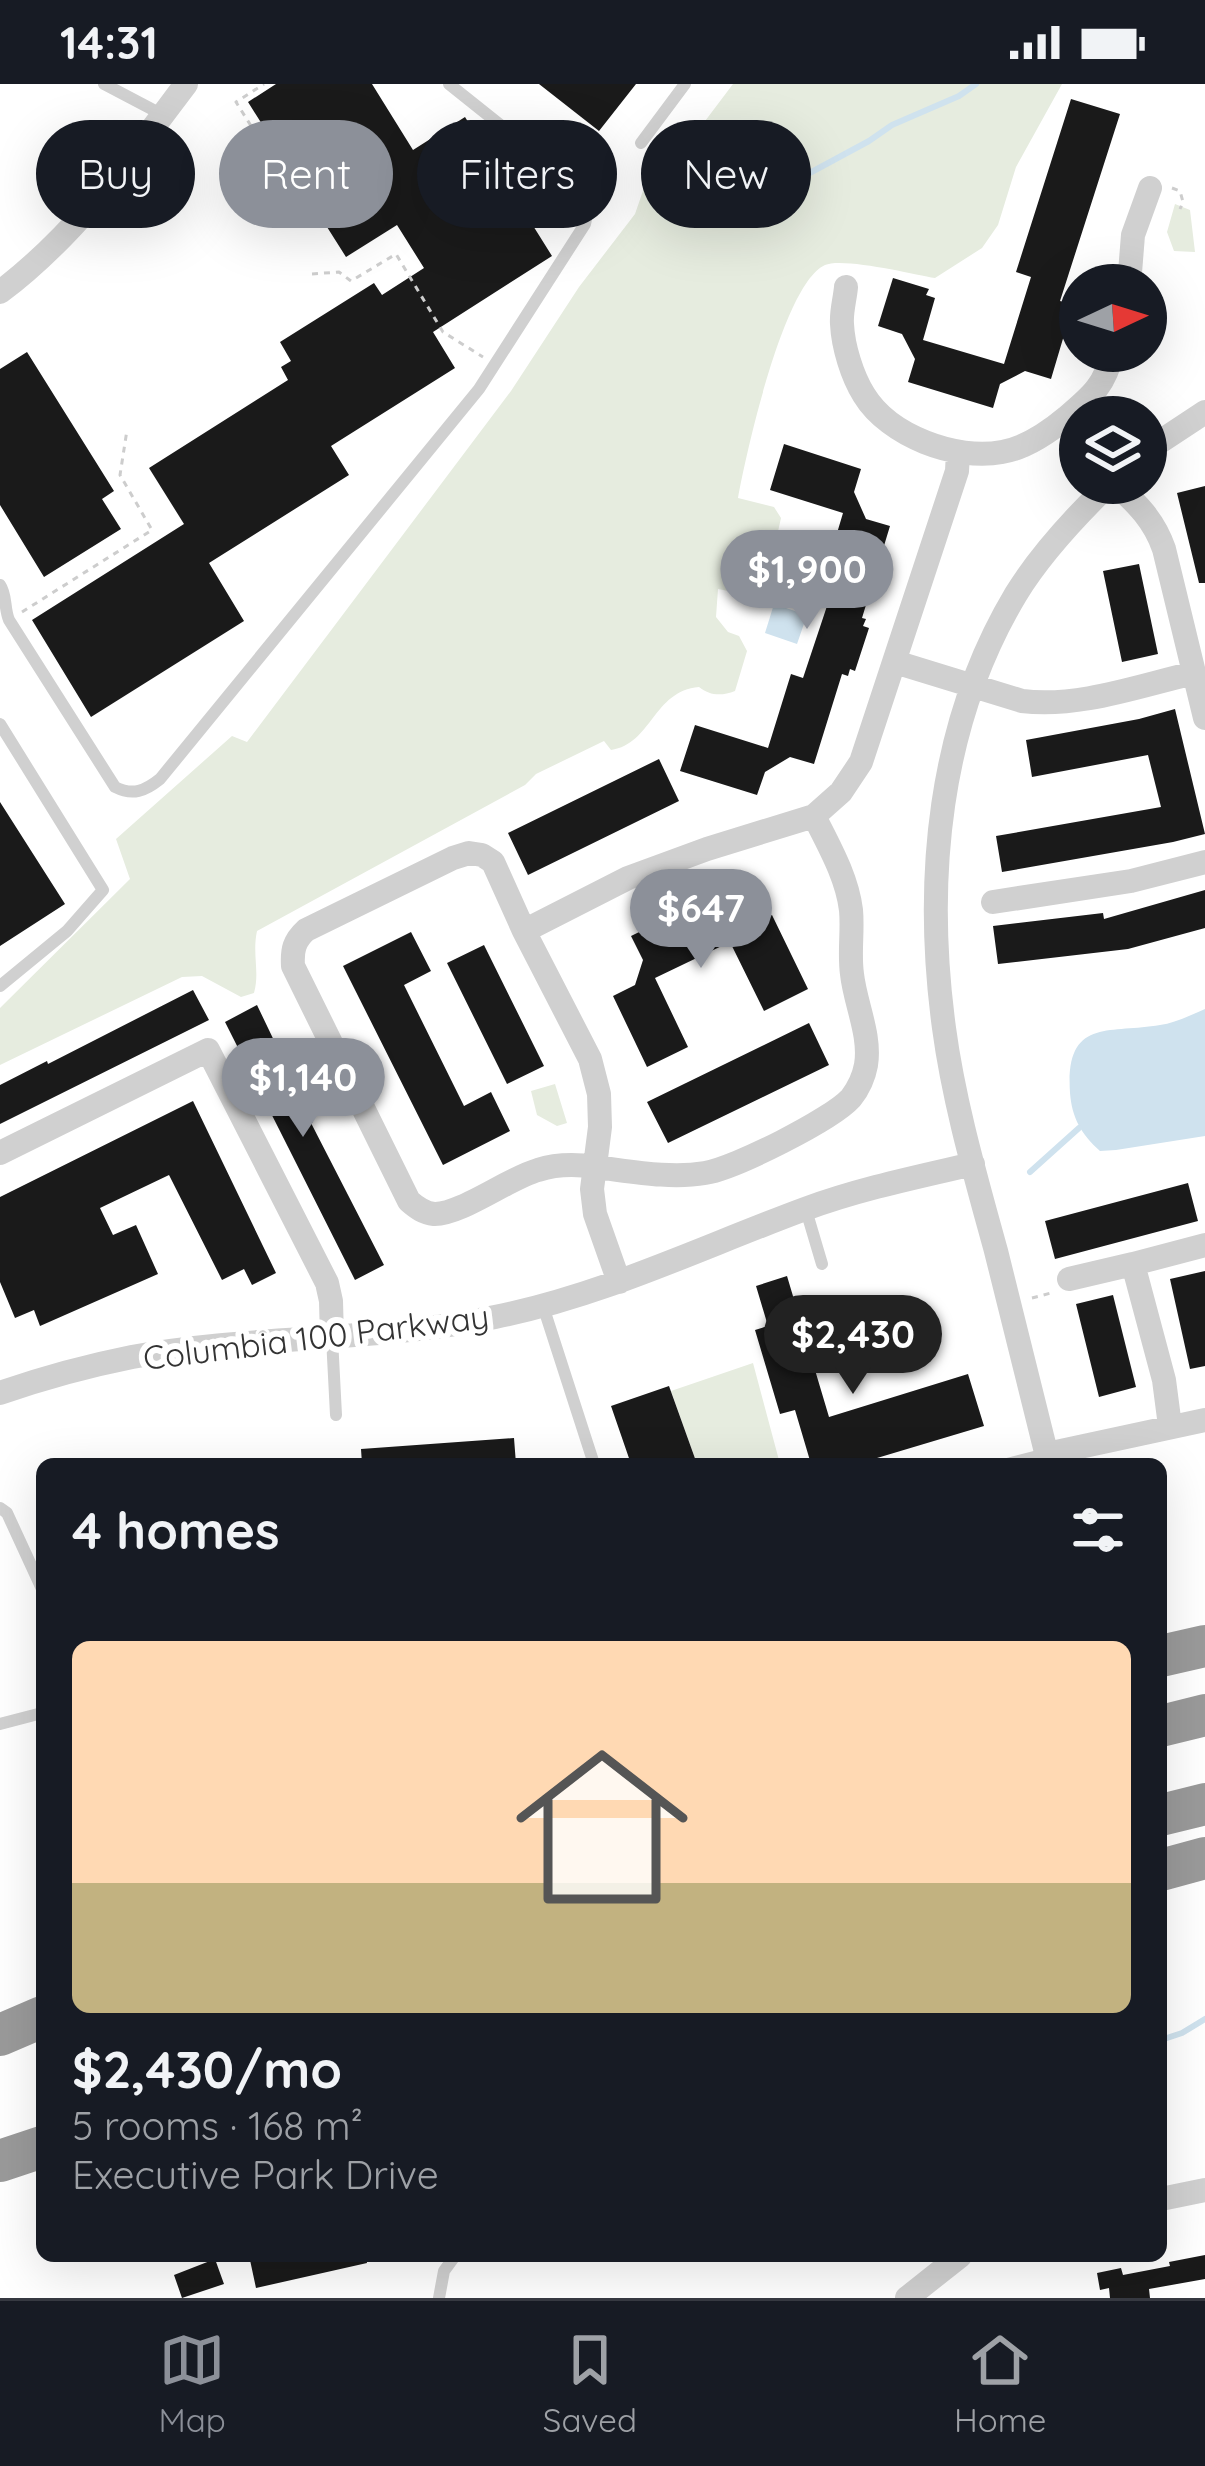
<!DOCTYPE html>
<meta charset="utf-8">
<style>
:root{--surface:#171b24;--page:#242831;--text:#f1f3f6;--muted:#9ea1a6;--line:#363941;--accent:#8c9099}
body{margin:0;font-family:Quicksand,sans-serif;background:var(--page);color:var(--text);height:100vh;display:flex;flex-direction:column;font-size:45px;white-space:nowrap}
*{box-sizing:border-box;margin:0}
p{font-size:39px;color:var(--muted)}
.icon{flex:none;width:66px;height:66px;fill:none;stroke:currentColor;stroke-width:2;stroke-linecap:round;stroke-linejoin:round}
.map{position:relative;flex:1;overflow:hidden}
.details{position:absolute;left:36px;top:1374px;width:1131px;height:804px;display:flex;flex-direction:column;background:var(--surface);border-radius:18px;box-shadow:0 12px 48px #0002}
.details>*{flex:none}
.hud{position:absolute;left:36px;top:36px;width:1134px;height:108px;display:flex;gap:24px}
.needle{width:78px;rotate:86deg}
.tools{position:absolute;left:1059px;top:180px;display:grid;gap:24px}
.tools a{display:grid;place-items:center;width:108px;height:108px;border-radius:50%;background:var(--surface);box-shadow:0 12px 48px #0002;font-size:60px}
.price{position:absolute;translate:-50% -102px;padding:0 27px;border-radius:42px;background:var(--accent);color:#fff;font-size:39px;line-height:78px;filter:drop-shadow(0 3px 6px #0008)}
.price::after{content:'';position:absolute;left:50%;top:72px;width:36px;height:27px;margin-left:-18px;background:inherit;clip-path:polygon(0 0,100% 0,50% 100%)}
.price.active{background:#222;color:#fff}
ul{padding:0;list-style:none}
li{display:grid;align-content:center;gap:24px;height:636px;padding:0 36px}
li+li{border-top:3px solid var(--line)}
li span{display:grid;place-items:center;height:372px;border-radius:18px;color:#555}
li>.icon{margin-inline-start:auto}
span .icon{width:216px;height:216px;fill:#fffc;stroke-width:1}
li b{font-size:51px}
h2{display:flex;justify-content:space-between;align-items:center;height:144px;padding:0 36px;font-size:51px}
.tag{padding:0 42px;border-radius:54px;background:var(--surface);box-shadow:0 12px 48px #0002;font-size:42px;line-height:108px}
.tag.active{background:var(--accent);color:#fff}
.status{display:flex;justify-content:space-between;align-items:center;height:84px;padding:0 60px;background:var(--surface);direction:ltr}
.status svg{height:33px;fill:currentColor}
.tab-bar{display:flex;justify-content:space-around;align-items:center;height:168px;border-top:3px solid var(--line);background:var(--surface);font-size:33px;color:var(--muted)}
.tab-bar a{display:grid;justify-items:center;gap:6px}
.tab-bar .active{color:var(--accent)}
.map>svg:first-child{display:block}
.green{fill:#e6ecdf}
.water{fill:#cfe2ee}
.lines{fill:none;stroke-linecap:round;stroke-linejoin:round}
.stream{stroke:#cfe2ee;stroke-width:6}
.building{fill:#1a1a1a}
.path{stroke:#cdcdcd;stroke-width:3;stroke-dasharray:6 6;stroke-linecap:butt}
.lane{stroke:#d0d0d0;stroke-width:12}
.street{stroke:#d0d0d0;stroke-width:24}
.highway{stroke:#9a9a9a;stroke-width:42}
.labels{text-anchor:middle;stroke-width:12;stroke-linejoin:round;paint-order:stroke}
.street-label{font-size:33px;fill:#333;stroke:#fff}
</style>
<div class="status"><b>14:31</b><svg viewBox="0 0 49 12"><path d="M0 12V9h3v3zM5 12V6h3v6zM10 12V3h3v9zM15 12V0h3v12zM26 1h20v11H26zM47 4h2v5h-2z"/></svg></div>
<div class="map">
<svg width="1205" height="2214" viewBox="0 0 1205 2214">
<rect width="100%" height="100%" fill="#fff"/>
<path class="green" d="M733 0H1062L1016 83 998 141 982 164 935 194C913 190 842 173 825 181 784 199 746 369 738 414L774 423 781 434 765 506 754 512 718 505 716 533 728 548 739 552 747 567 735 607C722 612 710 612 699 603 653 607 652 660 611 666L604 657 536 690 525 701 257 847C252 870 260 888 254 909L241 913 202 892 182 893 0 981V924L130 795 116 755 232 652 247 658 511 307 579 203 635 130 645 101 659 98Z
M1175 120 1190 126 1195 168 1174 167 1167 148Z
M555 1000 567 1039 557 1042 537 1031 531 1007Z
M753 1279 780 1380H697L671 1307Z"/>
<path class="water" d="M774 520 807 531 797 560 765 549Z
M1205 925V1052L1116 1066 1100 1067C1081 1050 1072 1034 1070 1009 1065 933 1109 950 1160 941 1175 939 1191 931 1205 925Z"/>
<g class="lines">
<path class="stream" d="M806 91 869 57 892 41 959 12 976 0
M1030 1088 1079 1044
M1161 1956 1182 1949 1205 1935"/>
</g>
<path class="building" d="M276 0H372L413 66 465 33 552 172 433 248 455 284 331 362 349 391 209 479 244 537 91 633 32 536 184 440 149 384 288 296 281 283 291 277 280 258 374 199 382 211 424 184 397 141 346 173 248 18Z
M539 0H636L599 47Z
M1071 15 1120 30 1060 217 1073 221 1051 295 1025 287 1000 300 993 324 908 298 915 275 902 250 878 242 893 194 929 205 926 211 935 214 923 256 1004 280 1031 193 1016 188Z
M27 268 114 407 102 415 121 445 44 493 0 421V285Z
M784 360 861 385 854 408 866 435 890 442 862 534 866 535 863 542 869 544 855 587 850 585 848 592 842 590 814 680 790 673 765 688 757 711 680 687 695 641 768 664 791 590 803 594 832 507 821 503 843 429 770 406Z
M1205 402V499H1199L1177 409Z
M1139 480 1158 570 1122 578 1103 487Z
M1175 625 1205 750 1173 758 1002 788 996 752 1161 723 1148 671 1032 693 1026 656 1139 635Z
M659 675 679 717 528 791 508 749Z
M0 718 65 820 0 862Z
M1205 806V844L1128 865 998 880 993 842 1103 829 1104 835Z
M713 812 725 836 747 843 772 831 808 905 764 927 730 858 655 894 688 963 647 983 613 912 635 901 643 876 631 852Z
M411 848 431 887 404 901 464 1022 491 1008 510 1047 443 1081 343 882Z
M484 861 544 982 507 1000 447 879Z
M193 906 209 936 0 1040V1001L47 977 48 980Z
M257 921 313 1038 311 1039 384 1181 355 1196 225 938Z
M809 939 829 981 668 1059 647 1018Z
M193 1017 276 1189 252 1201 244 1185 222 1196 169 1091 100 1124 113 1151 136 1141 158 1190 40 1242 34 1226 15 1234 0 1198V1113Z
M1188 1099 1198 1137 1055 1175 1045 1137Z
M1205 1187V1282L1190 1285 1170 1195Z
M787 1192 829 1333 968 1290 984 1342 857 1380H811L795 1326 780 1330 755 1246 768 1242 756 1202Z
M1113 1211 1136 1303 1099 1313 1076 1220Z
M669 1302 697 1380H631L611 1322Z
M514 1354 516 1380H362L361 1365Z
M1205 2171V2195L1149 2205 1150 2214H1110L1109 2204 1100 2206 1097 2189 1121 2184 1123 2191 1170 2182 1169 2178Z
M266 2172H366L367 2179 256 2204 250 2176Z
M215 2175 224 2200 182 2214 174 2191Z"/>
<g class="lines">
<path class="path" d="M254 95 266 71 263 61 236 18 264 0
M1172 104 1180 107 1183 118 1180 125
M312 190 339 188 351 197 396 170 443 248 483 273
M22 528 152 446 120 391 127 346
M1032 1214 1051 1209"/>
<path class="lane" d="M104 0 163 31
M641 59 685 0
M0 501C7 511 4 524 9 536L115 703C133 712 145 707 160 695L479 305 585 140 588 126 584 108 449 0
M0 640 103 806 67 847 0 902
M806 1126 822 1180
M543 1222 594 1380
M332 1254 336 1331
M1007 1380 1046 1370
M0 1424 7 1429 42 1505
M0 1640 42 1629
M439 2214 444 2187 455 2172"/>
<path class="street" d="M1129 201 1133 151 1150 104
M846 203C845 215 841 228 842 240 843 262 852 292 864 311 889 352 956 377 1002 368 1026 364 1049 348 1067 333 1093 311 1105 301 1113 267
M0 208C75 152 131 73 186 0
M1146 367 1205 328
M1115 399C1137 420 1154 436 1164 465L1205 634
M895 578 1022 617C1079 624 1138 602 1194 589
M993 818 1131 797 1205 778
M524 847 628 794 707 765 814 732 841 708 861 678 957 387 958 368
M0 1069 208 966 327 1199 331 1217 332 1254
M1069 1195 1133 1180
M619 1198 595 1130 592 1105 600 1043 599 1010 590 975 524 847 493 778 482 771 469 769 453 774 306 846C294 857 292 866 293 882L409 1117C417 1124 424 1129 434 1130 460 1131 509 1094 538 1086 557 1080 576 1080 595 1083 630 1087 669 1095 705 1089 735 1084 831 1036 851 1014 858 1005 864 992 866 981 871 951 855 919 852 890 849 869 853 847 851 826 847 793 829 762 814 732
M0 1309C43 1294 87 1282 132 1273 252 1251 375 1258 495 1233 604 1211 702 1163 805 1125 859 1105 917 1093 973 1080
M1170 1342 1164 1296 1133 1180 1205 1161
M1047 1370 1205 1336
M1049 1380C1032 1309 1014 1238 996 1167 976 1094 954 1019 944 944 924 796 938 640 1016 510 1041 469 1076 432 1110 399
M1161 2115 1205 2106
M907 2214 960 2172"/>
<path class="highway" d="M1161 1572 1205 1562
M1161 1642 1205 1631
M1161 1731 1205 1720
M1161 1786 1205 1774
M0 1951 42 1933
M0 2077 42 2063"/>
</g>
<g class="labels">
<g class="street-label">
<text transform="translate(316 1253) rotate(-7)" y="12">Columbia 100 Parkway</text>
</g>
</g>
</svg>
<div class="tools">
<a><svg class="needle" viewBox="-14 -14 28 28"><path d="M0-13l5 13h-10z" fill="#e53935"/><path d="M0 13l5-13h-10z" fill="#9ea1a6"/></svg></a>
<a><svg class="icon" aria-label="layers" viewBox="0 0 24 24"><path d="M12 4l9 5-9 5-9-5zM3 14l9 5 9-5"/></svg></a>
</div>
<b class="price" style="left:807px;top:548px">$1,900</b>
<b class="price" style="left:701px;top:887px">$647</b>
<b class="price" style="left:303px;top:1056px">$1,140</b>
<b class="price active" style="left:853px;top:1313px">$2,430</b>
<div class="hud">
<a class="tag">Buy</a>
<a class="tag active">Rent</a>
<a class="tag">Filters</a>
<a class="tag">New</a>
</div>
<section class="details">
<h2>4 homes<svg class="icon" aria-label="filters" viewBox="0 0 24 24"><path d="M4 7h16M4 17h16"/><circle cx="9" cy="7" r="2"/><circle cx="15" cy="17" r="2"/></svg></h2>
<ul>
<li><span style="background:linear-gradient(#ffd9b3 65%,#c2b280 0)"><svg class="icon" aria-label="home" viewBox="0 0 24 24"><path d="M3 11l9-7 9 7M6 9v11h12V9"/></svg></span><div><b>$2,430/mo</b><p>5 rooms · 168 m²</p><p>Executive Park Drive</p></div></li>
</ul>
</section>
</div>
<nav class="tab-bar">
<a class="active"><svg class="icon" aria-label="map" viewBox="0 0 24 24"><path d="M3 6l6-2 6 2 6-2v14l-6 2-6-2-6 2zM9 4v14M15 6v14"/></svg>Map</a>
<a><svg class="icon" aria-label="saved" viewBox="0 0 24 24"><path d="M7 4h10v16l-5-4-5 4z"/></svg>Saved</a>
<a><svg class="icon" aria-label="home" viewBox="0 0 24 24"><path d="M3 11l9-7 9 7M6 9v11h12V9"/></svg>Home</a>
</nav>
